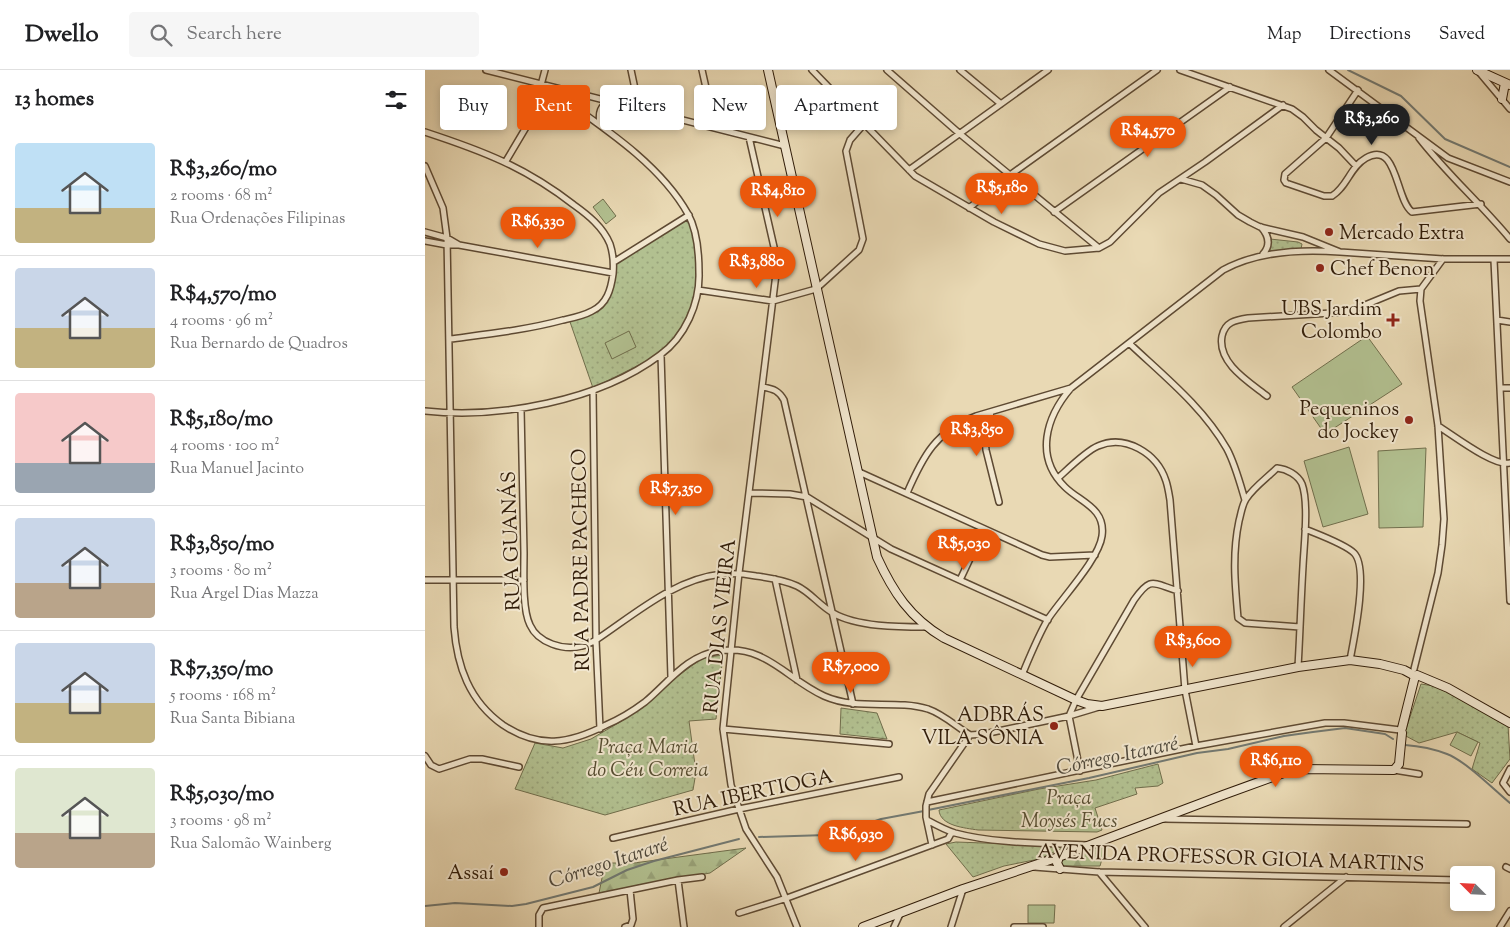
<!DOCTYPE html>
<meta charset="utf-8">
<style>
:root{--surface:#fff;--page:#f6f6f6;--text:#202124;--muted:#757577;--line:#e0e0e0;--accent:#ea580c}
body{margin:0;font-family:"Sorts Mill Goudy",serif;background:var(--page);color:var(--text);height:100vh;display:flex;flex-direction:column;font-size:19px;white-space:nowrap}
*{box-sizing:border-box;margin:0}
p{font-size:16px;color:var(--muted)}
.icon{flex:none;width:28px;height:28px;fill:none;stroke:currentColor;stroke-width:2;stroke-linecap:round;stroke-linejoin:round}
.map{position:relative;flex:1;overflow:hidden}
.drawer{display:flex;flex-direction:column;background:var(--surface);width:425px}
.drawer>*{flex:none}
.guide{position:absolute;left:15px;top:15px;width:475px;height:45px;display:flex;gap:10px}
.needle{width:32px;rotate:294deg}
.tools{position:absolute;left:1025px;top:796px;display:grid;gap:10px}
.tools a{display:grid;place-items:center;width:45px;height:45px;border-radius:5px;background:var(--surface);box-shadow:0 2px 8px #0003;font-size:25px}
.price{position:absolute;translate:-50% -42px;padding:0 11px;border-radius:18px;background:var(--accent);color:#fff;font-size:16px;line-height:32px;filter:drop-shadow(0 1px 2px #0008)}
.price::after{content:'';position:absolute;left:50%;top:30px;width:15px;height:11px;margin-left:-8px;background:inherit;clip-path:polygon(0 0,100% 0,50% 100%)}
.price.current{background:#222;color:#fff}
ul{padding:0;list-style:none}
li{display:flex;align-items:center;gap:15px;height:125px;padding:0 15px}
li+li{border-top:1px solid var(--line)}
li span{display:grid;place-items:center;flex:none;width:140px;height:100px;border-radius:5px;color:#555}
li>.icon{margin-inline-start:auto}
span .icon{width:60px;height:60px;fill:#fffc;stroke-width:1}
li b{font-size:21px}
h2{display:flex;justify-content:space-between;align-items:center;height:60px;padding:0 15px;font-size:21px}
.pill{padding:0 18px;border-radius:5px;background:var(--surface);box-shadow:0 2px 8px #0003;font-size:18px;line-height:45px}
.pill.current{background:var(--accent);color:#fff}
header{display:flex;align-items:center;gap:30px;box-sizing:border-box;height:70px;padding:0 25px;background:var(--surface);border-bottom:1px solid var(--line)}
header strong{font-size:24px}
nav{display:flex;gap:28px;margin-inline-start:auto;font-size:18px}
.search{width:350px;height:45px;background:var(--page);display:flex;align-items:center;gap:12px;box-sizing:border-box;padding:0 18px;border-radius:5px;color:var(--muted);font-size:19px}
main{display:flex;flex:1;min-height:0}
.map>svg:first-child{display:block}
.grass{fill:url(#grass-dots);stroke:#706e4c}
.forest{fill:url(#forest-firs);stroke:#706e4c}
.pitch{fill:#b2c090;stroke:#706e4c}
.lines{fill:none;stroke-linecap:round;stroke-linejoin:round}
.stream{stroke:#727972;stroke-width:2}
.street-casing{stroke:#5e4a33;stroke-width:8}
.secondary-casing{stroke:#2f1b08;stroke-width:10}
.street{stroke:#f1e6ce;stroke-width:5}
.secondary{stroke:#f1e6ce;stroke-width:8}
.poi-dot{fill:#8f2418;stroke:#f1e6ce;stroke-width:2}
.labels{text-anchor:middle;stroke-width:4;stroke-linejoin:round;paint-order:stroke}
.poi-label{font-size:20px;fill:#2f1b08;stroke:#f1e6ce;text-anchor:end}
.street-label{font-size:20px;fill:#2f1b08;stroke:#f1e6ce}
.park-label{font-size:20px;font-style:italic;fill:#564d31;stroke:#f1e6ce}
.water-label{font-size:21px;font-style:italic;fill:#504a3d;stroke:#f1e6ce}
</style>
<header>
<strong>Dwello</strong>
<div class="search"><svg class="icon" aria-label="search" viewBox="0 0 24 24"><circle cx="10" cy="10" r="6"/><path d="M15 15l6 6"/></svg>Search here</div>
<nav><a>Map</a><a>Directions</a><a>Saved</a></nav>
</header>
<main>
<section class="drawer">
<h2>13 homes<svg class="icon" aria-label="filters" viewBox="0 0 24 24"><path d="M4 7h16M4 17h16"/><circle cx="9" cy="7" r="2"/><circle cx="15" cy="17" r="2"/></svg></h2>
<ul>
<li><span style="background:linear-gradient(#bfe0f5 65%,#c2b280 0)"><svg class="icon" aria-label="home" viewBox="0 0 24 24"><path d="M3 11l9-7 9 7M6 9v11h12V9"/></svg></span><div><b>R$3,260/mo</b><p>2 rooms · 68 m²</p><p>Rua Ordenações Filipinas</p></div></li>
<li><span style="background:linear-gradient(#c9d6e8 60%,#c2b280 0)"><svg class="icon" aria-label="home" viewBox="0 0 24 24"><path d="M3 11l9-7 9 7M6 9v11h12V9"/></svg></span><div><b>R$4,570/mo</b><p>4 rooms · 96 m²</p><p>Rua Bernardo de Quadros</p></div></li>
<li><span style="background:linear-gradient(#f6c9c9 70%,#9aa5b1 0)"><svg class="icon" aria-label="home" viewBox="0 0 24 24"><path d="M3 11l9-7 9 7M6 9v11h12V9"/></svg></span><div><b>R$5,180/mo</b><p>4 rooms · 100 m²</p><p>Rua Manuel Jacinto</p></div></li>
<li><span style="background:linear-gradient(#c9d6e8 65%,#b9a48a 0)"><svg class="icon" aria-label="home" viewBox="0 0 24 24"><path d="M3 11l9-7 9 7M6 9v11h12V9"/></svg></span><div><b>R$3,850/mo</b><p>3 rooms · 80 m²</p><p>Rua Argel Dias Mazza</p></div></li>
<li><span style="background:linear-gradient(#c9d6e8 60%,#c2b280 0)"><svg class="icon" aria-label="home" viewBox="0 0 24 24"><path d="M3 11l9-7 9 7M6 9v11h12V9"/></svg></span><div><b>R$7,350/mo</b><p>5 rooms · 168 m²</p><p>Rua Santa Bibiana</p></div></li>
<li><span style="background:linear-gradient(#dfe7d0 65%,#b9a48a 0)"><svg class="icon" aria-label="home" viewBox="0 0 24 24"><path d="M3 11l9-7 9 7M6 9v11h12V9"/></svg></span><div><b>R$5,030/mo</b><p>3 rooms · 98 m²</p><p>Rua Salomão Wainberg</p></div></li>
</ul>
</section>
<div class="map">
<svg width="1085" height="857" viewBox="0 0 1085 857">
<defs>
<pattern id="grass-dots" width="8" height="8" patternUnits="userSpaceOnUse" patternTransform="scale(1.25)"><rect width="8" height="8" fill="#b2c090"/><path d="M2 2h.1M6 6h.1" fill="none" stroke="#99a47b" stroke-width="1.8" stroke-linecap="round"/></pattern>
<pattern id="forest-firs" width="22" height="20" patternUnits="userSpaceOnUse" patternTransform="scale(1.25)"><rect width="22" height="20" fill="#b2c090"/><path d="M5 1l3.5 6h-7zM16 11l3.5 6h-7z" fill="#99a47b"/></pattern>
</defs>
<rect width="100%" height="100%" fill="#e9d9b4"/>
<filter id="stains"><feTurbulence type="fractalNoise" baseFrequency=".004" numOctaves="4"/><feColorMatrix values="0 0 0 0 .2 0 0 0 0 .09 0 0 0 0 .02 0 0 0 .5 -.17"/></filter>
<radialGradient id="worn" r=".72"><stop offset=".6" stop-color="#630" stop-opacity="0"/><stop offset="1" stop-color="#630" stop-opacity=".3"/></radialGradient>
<path class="grass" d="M263 145 269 165 274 193 273 220 266 242 258 258 236 284 168 318 144 249 172 239 188 216 190 207 189 192Z
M845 169 873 172 877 174 876 179 842 181Z
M298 585 291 649 264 651 271 702 268 720 180 745 90 719 110 673 138 678 166 669 195 652 225 632 244 613 277 588Z
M996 614 1015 617 1083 655 1085 689 1067 713 1047 699 1055 673 1032 662 994 673 979 665Z
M416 638 452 643 462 669 415 664Z
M733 694 738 713 733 716 710 718 712 724 670 738 677 760 672 762 553 760C540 758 515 756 514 740L614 719 671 710Z
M531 772 642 776 614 789 579 796 548 807 521 774Z"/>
<path class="forest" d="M677 774 679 782 675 796H639L635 794 637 788H641Z
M321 778 285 803 174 823 180 793H209Z"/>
<path class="pitch" d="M178 129 191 146 181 154 168 137Z
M204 261 211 277 187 289 180 273Z
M942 266 977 314 900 364 867 317Z
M924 377 943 444 898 457 879 391Z
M1001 378 998 457 954 458 953 381Z
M1032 662 1053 672 1046 686 1025 675Z
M603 835H630L629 853H603Z"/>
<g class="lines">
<path class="stream" d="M923 0 976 26 1020 69 1085 97
M980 675C994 676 1009 679 1022 684 1042 692 1068 719 1085 733
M503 740 664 708 772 683 803 679 859 666 888 662 920 658 960 664 968 669
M334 767 402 765 419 762 456 749 499 741
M0 836 30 833 87 836 101 834 168 817 202 800 229 791 314 769"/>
<g class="street-casing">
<path id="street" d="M61 0 360 76
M206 0 214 38
M277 0 290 58
M387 0 490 106 569 152 614 174 640 181 674 178 685 172 734 123 780 92 858 35
M462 0 535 64 674 178
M535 0 576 34
M755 0 867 39 878 47 891 60 914 78 931 96
M904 0 1023 88 1085 112
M1053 1 1085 39
M116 15 120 0
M933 20 901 68 860 104 859 110 861 113 899 126H907C922 117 925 97 941 88 973 70 970 129 987 142L1056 134
M175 54C173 42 175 36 186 30
M0 62C58 81 100 97 149 135 163 145 178 157 185 174 188 183 189 193 188 204 186 219 182 234 167 241 158 246 147 248 138 250 101 260 63 264 25 269
M324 67 349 177 351 204 314 503 298 659 306 715 321 759 352 807 372 857
M994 68C1022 104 1056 134 1085 169
M81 91 125 17
M0 96 18 138 22 168 29 557C32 596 44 631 78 655 114 679 144 674 181 655 195 649 208 641 220 632 243 613 262 585 294 581 341 574 361 609 399 626 433 641 469 629 503 639 518 644 532 657 545 665
M484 100 623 0
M756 109 777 115 791 125 813 145 825 152 835 157 878 167 915 182 1018 189H1085
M544 138 585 105 732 0
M629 142 805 17
M836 157C844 166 846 175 838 184
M0 162 22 168 34 175
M0 171 22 175H34L188 203
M1069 190 1085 531
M189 192 264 145
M273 220 348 231 391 219 434 180 438 169 421 81 425 70 439 54
M1072 250 1085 252
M705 274C739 306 778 337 802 379 810 394 815 413 820 430
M236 285 246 607
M338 317C349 319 354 321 359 330L428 634
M1076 318H1085
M168 320 171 570 175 659
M842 326C824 312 792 293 797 266 800 252 810 250 823 248L923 242 974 221 996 219
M96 339C97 387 98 435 99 483 99 502 97 539 105 555 113 573 139 581 157 576 162 575 167 572 171 570 210 544 249 509 297 504 309 503 320 504 331 506 346 508 359 510 372 516 385 522 395 536 408 543 432 557 474 557 501 557
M0 341C74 349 174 331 235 285 260 267 275 233 274 203 274 184 272 160 263 144 233 90 168 51 120 16
M566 342 560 369 561 380 574 432
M1013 356C1028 365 1069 397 1085 393
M434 402 617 485 625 487 670 485
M633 408C643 399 661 381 673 376 700 364 732 383 741 411 743 417 744 424 745 430L760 620 771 676
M325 423 365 424 382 427 466 479 623 550
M482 423C498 386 511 361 551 346L646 318
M880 459C892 464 920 474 929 483 944 498 929 569 925 590
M350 509 372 610
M0 510H99
M535 510 559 459
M873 597C875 563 876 529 878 496 879 475 884 433 877 414 873 405 862 399 852 398 842 408 829 417 821 429 817 435 816 444 814 451 807 484 810 515 813 548L820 553 875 557
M989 599 1013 503 1017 475 1019 449 1013 356 995 231 996 219 1018 189
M597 605C605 586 613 566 623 549 637 528 674 489 677 466 681 438 655 432 640 417 609 387 621 347 646 318L798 200C833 181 876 179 915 182
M644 646 651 630 709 530C726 506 727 513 753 521
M644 646 655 701
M298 659 464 674
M545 665 559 664 644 646 674 637
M0 686 6 695 14 699 45 689H57L94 697
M1085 699 1078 713 1085 722
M969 700 994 704
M502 732 771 676 900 653H919L975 660
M738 749 1042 754
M502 750C511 755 520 760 530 763 571 774 620 773 662 775
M188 768 314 739 474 707
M507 775 501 747V736L504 724 545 665
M609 797 674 802 1034 810
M1081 797 1085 799
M674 802 720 857
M253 810 259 857
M314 843 362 828 523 769 527 762
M114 857V845L118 838 253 810 277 807
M200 857 206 855 208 849 205 820
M469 857 475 844
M526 857 538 819
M589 857H618
M859 857 921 807
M1075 857 1085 841"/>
</g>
<g class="secondary-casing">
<path id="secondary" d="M343 0 452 487C468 522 485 548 519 568L651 630 662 634 677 636 873 597 925 590 955 594 979 600 990 606
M1052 0 1085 15
M1077 29 1080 13
M992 605 1023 618 1085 653
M977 658 990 606
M634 787 632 793 635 799
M438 857 538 819 628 789 798 725 864 701 875 699 969 700 974 694 977 663"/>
</g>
<use href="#street" class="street"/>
<use href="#secondary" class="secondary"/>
</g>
<g class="poi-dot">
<circle cx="904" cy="162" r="5"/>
<circle cx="895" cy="198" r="5"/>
<path d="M965.5 242.5h5v5h5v5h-5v5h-5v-5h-5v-5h5z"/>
<circle cx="984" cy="350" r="5"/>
<circle cx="629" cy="656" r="5"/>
<circle cx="79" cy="802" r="5"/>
</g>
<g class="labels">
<g class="poi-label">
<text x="914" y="169" text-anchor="start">Mercado Extra</text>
<text x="905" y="205" text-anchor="start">Chef Benon</text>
<text x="957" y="245">UBS Jardim<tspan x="957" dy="23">Colombo</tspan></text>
<text x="974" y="345">Pequeninos<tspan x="974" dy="23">do Jockey</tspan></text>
<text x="619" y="651">ADBRÁS<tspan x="619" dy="23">VILA SÔNIA</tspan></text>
<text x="69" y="809">Assaí</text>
</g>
<g class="street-label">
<text transform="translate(85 471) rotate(-92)" y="7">RUA GUANÁS</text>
<text transform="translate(155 490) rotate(-91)" y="7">RUA PADRE PACHECO</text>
<text transform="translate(294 556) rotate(-84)" y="7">RUA DIAS VIEIRA</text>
<text transform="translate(328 722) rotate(-12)" y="7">RUA IBERTIOGA</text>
<text transform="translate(806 787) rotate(2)" y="7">AVENIDA PROFESSOR GIOIA MARTINS</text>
</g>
<g class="park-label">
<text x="223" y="683">Praça Maria<tspan x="223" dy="23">do Céu Correia</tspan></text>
<text x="644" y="734">Praça<tspan x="644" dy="23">Moysés Fucs</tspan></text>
</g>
<g class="water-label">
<text transform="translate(692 685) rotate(-12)" y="7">Córrego Itararé</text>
<text transform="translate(183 792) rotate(-18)" y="7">Córrego Itararé</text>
</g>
</g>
<rect width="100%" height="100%" filter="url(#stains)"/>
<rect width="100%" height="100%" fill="url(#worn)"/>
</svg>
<div class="tools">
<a><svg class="needle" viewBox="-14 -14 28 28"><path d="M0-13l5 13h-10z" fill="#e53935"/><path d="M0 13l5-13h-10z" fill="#757577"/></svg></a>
</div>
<b class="price current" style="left:947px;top:76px">R$3,260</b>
<b class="price" style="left:723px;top:88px">R$4,570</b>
<b class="price" style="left:577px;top:145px">R$5,180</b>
<b class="price" style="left:353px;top:148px">R$4,810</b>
<b class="price" style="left:113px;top:179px">R$6,330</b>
<b class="price" style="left:332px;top:219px">R$3,880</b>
<b class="price" style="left:552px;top:387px">R$3,850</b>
<b class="price" style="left:251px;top:446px">R$7,350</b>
<b class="price" style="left:539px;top:501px">R$5,030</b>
<b class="price" style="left:768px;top:598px">R$3,600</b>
<b class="price" style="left:426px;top:624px">R$7,000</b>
<b class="price" style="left:851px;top:718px">R$6,110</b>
<b class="price" style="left:431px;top:792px">R$6,930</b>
<div class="guide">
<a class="pill">Buy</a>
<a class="pill current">Rent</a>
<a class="pill">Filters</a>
<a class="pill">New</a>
<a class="pill">Apartment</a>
</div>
</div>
</main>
